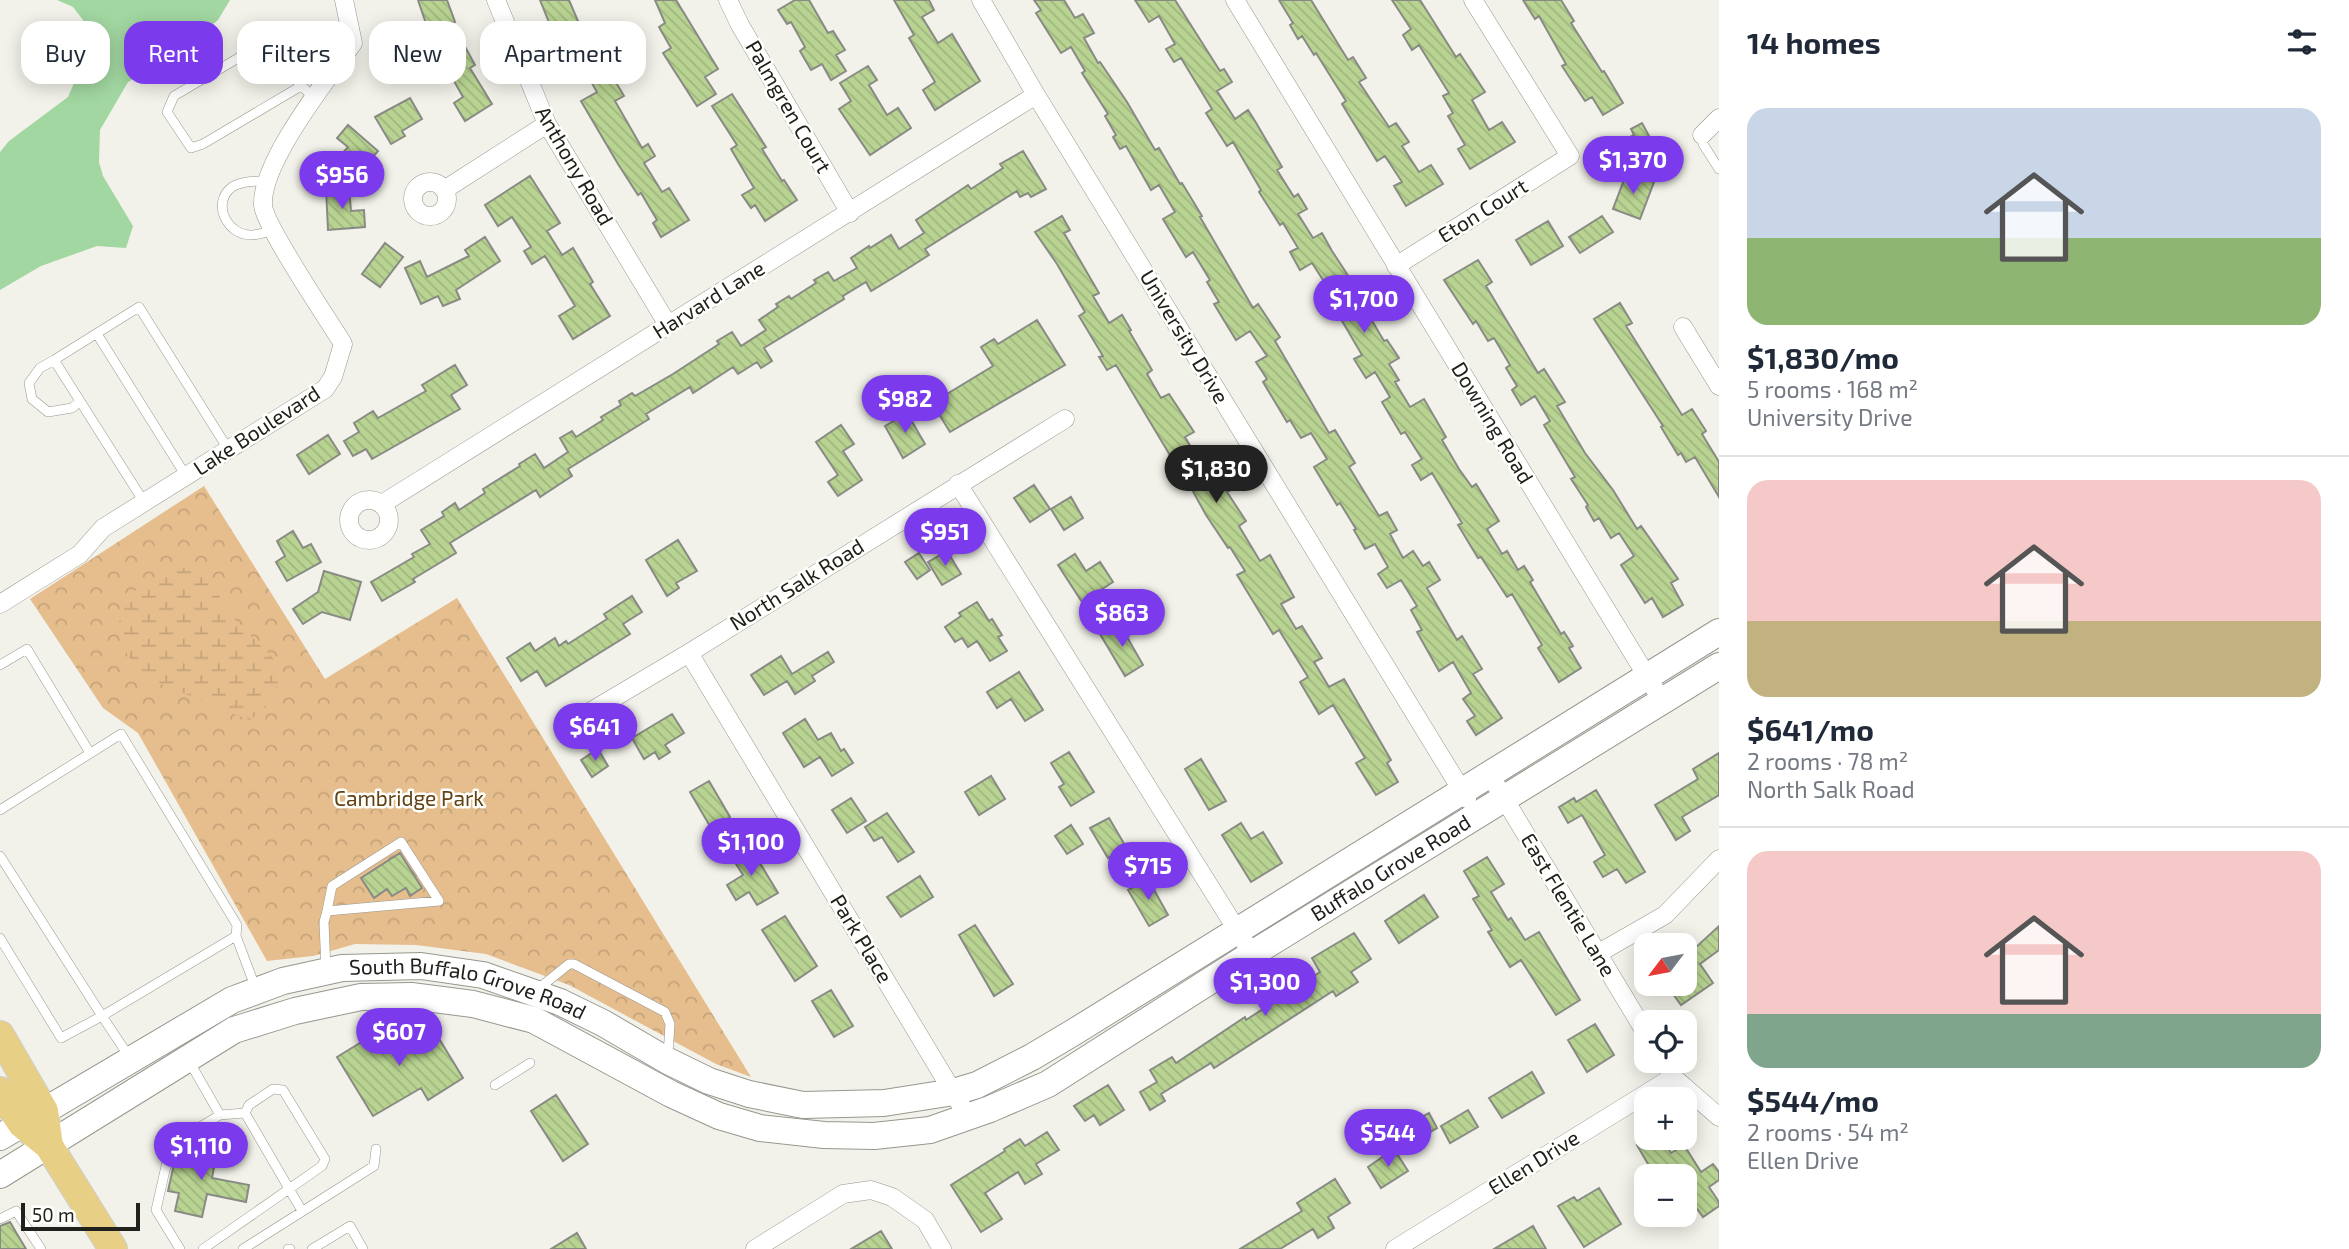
<!DOCTYPE html>
<meta charset="utf-8">
<style>
:root{--surface:#fff;--page:#f6f6f7;--text:#1f2937;--muted:#747a83;--line:#e0e1e3;--accent:#7c3aed}
body{margin:0;font-family:"Exo 2",sans-serif;background:var(--page);color:var(--text);height:100vh;display:flex;flex-direction:column;font-size:26px;white-space:nowrap}
*{box-sizing:border-box;margin:0}
p{font-size:23px;color:var(--muted)}
.icon{flex:none;width:38px;height:38px;fill:none;stroke:currentColor;stroke-width:2;stroke-linecap:round;stroke-linejoin:round}
.map{position:relative;flex:1;overflow:hidden}
.sheet{display:flex;flex-direction:column;background:var(--surface);width:630px}
.sheet>*{flex:none}
.banner{position:absolute;left:21px;top:21px;width:665px;height:63px;display:flex;gap:14px}
.needle{width:46px;rotate:238deg}
.fabs{position:absolute;left:1634px;top:933px;display:grid;gap:14px}
.fabs a{display:grid;place-items:center;width:63px;height:63px;border-radius:14px;background:var(--surface);box-shadow:0 4px 18px #0003;font-size:35px}
.scale{position:absolute;left:21px;bottom:18px;width:119px;box-sizing:border-box;padding-left:7px;border:4px solid #20201d;border-top:0;font-size:19px;line-height:24px;white-space:nowrap;color:#20201d;-webkit-text-stroke:5px #fffffc;paint-order:stroke}
.price{position:absolute;translate:-50% -60px;padding:0 16px;border-radius:24px;background:var(--accent);color:#fff;font-size:23px;line-height:46px;filter:drop-shadow(0 2px 4px #0008)}
.price::after{content:'';position:absolute;left:50%;top:42px;width:21px;height:16px;margin-left:-10px;background:inherit;clip-path:polygon(0 0,100% 0,50% 100%)}
.price.current{background:#222;color:#fff}
ul{padding:0;list-style:none}
li{display:grid;align-content:center;gap:14px;height:371px;padding:0 28px}
li+li{border-top:2px solid var(--line)}
li span{display:grid;place-items:center;height:217px;border-radius:21px;color:#555}
li>.icon{margin-inline-start:auto}
span .icon{width:126px;height:126px;fill:#fffc;stroke-width:1}
li b{font-size:30px}
h2{display:flex;justify-content:space-between;align-items:center;height:84px;padding:0 28px;font-size:30px}
.chip{padding:0 24px;border-radius:21px;background:var(--surface);box-shadow:0 4px 18px #0003;font-size:24px;line-height:63px}
.chip.current{background:var(--accent);color:#fff}
main{display:flex;flex:1;min-height:0}
.map>svg:first-child{display:block}
.forest{fill:url(#forest-crowns)}
.wetland{fill:url(#wetland-marsh)}
.water{fill:#a2d7a1}
.building{fill:url(#building-back-hatch);stroke:#888b84;stroke-width:2}
.lines{fill:none;stroke-linecap:round;stroke-linejoin:round}
.service-casing{stroke:#97978f;stroke-width:10}
.minor-casing{stroke:#97978f;stroke-width:19}
.secondary-casing{stroke:#97978f;stroke-width:28}
.primary-casing{stroke:#cececd;stroke-width:30}
.service{stroke:#fff;stroke-width:9}
.minor{stroke:#fff;stroke-width:18}
.secondary{stroke:#fff;stroke-width:26}
.primary{stroke:#e8cf86;stroke-width:28}
.labels{text-anchor:middle;stroke-width:5;stroke-linejoin:round;paint-order:stroke}
.street-label{font-size:21px;fill:#20201d;stroke:#fffffc}
.park-label{font-size:21px;fill:#614115;stroke:#fffffc}
</style>
<main>
<div class="map">
<svg width="1719" height="1249" viewBox="0 0 1719 1249">
<defs>
<pattern id="forest-crowns" width="20" height="18" patternUnits="userSpaceOnUse" patternTransform="scale(1.75)"><rect width="20" height="18" fill="#e6be8e"/><path d="M2 6a3 3 0 1 1 6 0M12 15a3 3 0 1 1 6 0" fill="none" stroke="#c5a37a"/></pattern>
<pattern id="wetland-marsh" width="20" height="14" patternUnits="userSpaceOnUse" patternTransform="scale(1.75)"><rect width="20" height="14" fill="#e6be8e"/><path d="M1 5h8M5 5V1M11 12h8M15 12V8" fill="none" stroke="#c5a37a"/></pattern>
<pattern id="building-back-hatch" width="6" height="6" patternUnits="userSpaceOnUse" patternTransform="scale(1.75)"><rect width="6" height="6" fill="#b9d492"/><path d="M-1 5l2 2M0 0l6 6M5-1l2 2" fill="none" stroke="#9fb67d"/></pattern>
</defs>
<rect width="100%" height="100%" fill="#f2f2ea"/>
<path class="forest" d="M204 486 325 679 457 598 751 1077 716 1064 569 985 486 954 416 945 355 944 313 956 267 961 138 733 103 708 30 599Z"/>
<path class="wetland" d="M185 568 207 578 235 620 275 660 279 670 280 675 275 692 263 711 249 720 147 678C94 630 122 578 185 568Z"/>
<path class="water" d="M57 0H230L218 20 175 54 128 82 100 130 99 162 103 176 133 226 126 248 97 246 41 266 0 290V152L9 141 68 97 86 55V24L73 7Z"/>
<path class="building" d="M418 0H447L455 22 452 23 475 65 470 68 492 104 465 121 454 103 463 97 433 44Z
M540 0H569L598 68 605 64 624 96 615 101 642 148 648 144 655 156 644 163 662 192 669 188 689 220 661 237 653 223 657 220 641 193 638 195 618 164 581 101 597 92 582 66 569 72Z
M655 0H676L718 69 705 77 716 94 697 106 663 53 671 48 659 27 665 23Z
M795 0H809L828 33 833 31 845 50 836 55 846 71 831 80 822 64 811 70 800 51 805 47 791 22 787 24 778 10Z
M894 0H929L934 10 922 17 938 43 952 34 980 81 935 110 923 90 935 82 909 38 914 35Z
M1034 0H1064L1075 18 1083 14 1094 33 1084 38 1098 63 1100 62 1127 102 1155 150 1159 148 1180 184 1182 183 1202 216 1200 217 1253 308 1258 304 1280 337 1275 341 1329 433 1335 430 1355 463 1349 467 1379 516 1387 512 1397 530 1390 534 1403 558 1413 551 1423 566 1429 562 1440 580 1427 588 1457 640 1462 636 1482 669 1473 674 1502 718 1476 735 1467 721 1475 716 1463 699 1471 693 1453 662 1439 671 1417 632 1422 630 1411 610 1417 606 1401 580 1387 588 1378 574 1388 567 1375 544 1365 549 1354 530 1356 529 1340 503 1337 505 1314 467 1327 459 1311 433 1301 438 1290 420 1287 422 1263 382 1267 379 1256 362 1267 356 1250 331 1236 340 1214 304 1219 302 1207 282 1210 280 1193 252 1186 257 1163 219 1175 212 1159 185 1151 190 1126 146 1120 149 1113 137 1116 135 1105 116 1108 114 1082 73 1085 71 1071 47 1061 53 1036 13 1041 10Z
M1135 0H1175L1220 71 1224 69 1232 82 1217 91 1235 119 1248 110 1255 121 1282 167 1277 170 1294 197 1298 194 1307 209 1298 214 1313 238 1322 233 1332 251 1372 312 1368 314 1384 341 1387 340 1399 358 1389 364 1399 380 1395 382 1410 407 1424 399 1446 437 1442 440 1459 469 1472 487 1476 484 1499 521 1487 529 1502 554 1507 551 1518 570 1524 566 1533 580 1530 582 1561 634 1564 632 1573 646 1569 648 1581 668 1559 682 1538 648 1542 645 1512 594 1507 597 1481 557 1478 558 1458 525 1462 523 1432 473 1421 480 1412 465 1422 459 1405 432 1401 434 1382 402 1390 397 1375 372 1366 378 1354 359 1362 355 1338 314 1343 311 1312 263 1300 270 1290 252 1298 248 1283 223 1280 225 1259 192 1261 190 1233 142 1227 146 1206 113 1212 109 1181 58 1174 62 1166 49 1175 44 1159 16 1149 22Z
M1279 0H1311L1348 60 1353 57 1366 78 1359 82 1389 127 1396 123 1409 142 1402 146 1419 172 1431 165 1443 184 1406 206 1394 186 1402 182 1385 156 1377 161 1342 104 1346 101 1316 53 1314 55 1302 36 1298 39 1290 25 1293 23Z
M1392 0H1420L1456 57 1460 54 1485 92 1472 100 1489 130 1502 122 1515 142 1470 169 1458 149 1465 145 1448 116 1453 113 1443 96 1449 93 1419 45 1412 50 1403 35 1411 29Z
M1523 0H1561L1574 21 1571 23 1602 72 1604 71 1623 103 1603 115 1592 97 1585 101 1562 66 1566 64 1539 16 1535 19Z
M868 66 877 80 869 85 887 115 898 108 911 128 870 155 839 109 851 101 840 83Z
M732 94 766 147 762 149 782 181 784 180 797 200 765 221 755 205 751 208 742 195 754 188 731 149 737 145 712 106Z
M410 98 422 119 402 131 405 136 391 144 375 117Z
M1642 123 1654 145 1628 159 1619 143 1634 135 1631 129Z
M348 125 378 151 354 179 334 163 348 147 337 138Z
M1023 151 1046 189 1031 197 1028 193 1020 197 1017 191 925 249 929 255 896 276 871 291 866 282 843 296 844 299 764 348 772 361 761 368 757 362 738 374 733 367 693 393 690 387 646 414 649 419 568 469 572 476 540 497 536 490 450 543 456 553 413 579 415 582 382 601 371 582 414 557 412 554 430 544 421 530 444 516 442 512 455 503 459 510 485 493 483 489 520 466 519 464 535 454 544 468 568 452 560 438 572 431 576 437 603 420 601 417 621 405 619 401 632 393 635 396 673 374 719 344 717 341 732 332 741 346 766 330 759 320 778 307 776 304 789 296 791 299 816 283 814 280 828 272 834 281 857 268 851 258 869 246 870 248 891 235 899 249 924 233 916 220 968 185 971 189 1003 168 1000 164Z
M1627 172 1654 182 1640 219 1613 209Z
M530 176 560 223 547 231 562 255 573 248 593 282 590 284 610 316 573 339 559 316 575 306 545 256 532 264 524 251 531 247 512 217 498 226 485 205Z
M349 187 351 211 364 210 365 227 328 230 326 189Z
M1062 216 1070 230 1064 233 1099 293 1093 296 1109 323 1122 315 1131 330 1129 331 1152 370 1147 374 1161 398 1169 394 1194 432 1185 437 1201 464 1202 463 1213 481 1220 477 1229 491 1227 492 1246 521 1239 526 1260 561 1270 555 1294 597 1281 604 1296 629 1302 626 1322 658 1314 662 1329 687 1344 679 1391 760 1387 763 1398 782 1376 795 1356 763 1365 758 1333 705 1319 714 1300 682 1308 677 1279 630 1273 634 1237 575 1245 571 1230 547 1228 548 1206 515 1179 466 1177 467 1116 365 1107 370 1099 357 1103 356 1079 316 1085 312 1057 264 1035 232Z
M1602 216 1613 232 1580 253 1569 237Z
M1548 221 1563 246 1531 265 1516 240Z
M485 237 500 261 456 290 460 299 443 306 438 296 421 304 405 268 420 261 427 277 469 256 465 250Z
M385 243 403 257 380 287 362 274Z
M1478 260 1492 282 1486 286 1538 373 1544 369 1565 402 1557 406 1585 453 1613 490 1637 529 1641 526 1678 579 1671 583 1683 605 1663 617 1652 598 1645 603 1621 565 1634 556 1619 533 1611 538 1599 518 1594 521 1586 507 1588 505 1571 479 1575 477 1544 425 1550 421 1535 396 1521 405 1512 390 1517 386 1506 368 1510 365 1494 338 1488 341 1476 321 1473 324 1444 280Z
M1620 303 1632 323 1626 326 1682 415 1692 409 1706 431 1702 434 1719 462V497L1695 457 1686 462 1681 453 1678 455 1661 427 1663 426 1594 319Z
M1037 320 1065 365 950 432 932 403 993 366 981 347 994 339 998 344Z
M455 365 467 385 451 395 460 409 372 459 366 449 353 456 344 441 359 432 354 423 373 411 378 418 426 391 422 385Z
M907 413 925 444 903 458 885 426Z
M841 425 854 444 843 451 862 480 838 496 828 482 838 475 816 442Z
M328 435 340 454 309 474 297 455Z
M1034 485 1050 509 1030 522 1014 498Z
M1071 497 1083 518 1064 530 1051 509Z
M293 531 303 548 311 544 321 562 287 581 276 562 285 556 277 541Z
M678 540 697 571 676 583 679 588 667 596 646 560Z
M947 551 961 574 942 585 928 562Z
M919 553 930 570 917 579 905 562Z
M1075 554 1086 571 1100 562 1113 582 1082 602 1058 565Z
M324 571 361 582 350 620 322 612 303 624 293 609 318 592Z
M632 596 642 612 623 624 630 634 546 686 537 671 521 681 507 658 530 643 535 651 555 638 559 646 566 641 568 644 607 619 604 614Z
M977 602 989 621 992 619 1002 635 998 637 1007 651 990 661 977 641 968 647 962 638 955 642 945 627 961 616 959 613Z
M1119 623 1143 665 1125 676 1100 634Z
M828 652 834 662 812 676 815 681 795 694 787 681 764 695 751 675 781 656 792 674Z
M1019 672 1043 710 1025 721 1011 699 997 708 987 692Z
M672 714 684 733 665 745 670 752 659 759 655 752 644 759 632 738Z
M805 719 818 740 831 733 841 751 844 749 853 763 832 776 820 757 804 767 783 733Z
M598 749 608 766 592 777 581 760Z
M1069 752 1094 792 1071 806 1059 787 1064 784 1051 763Z
M1719 753V795L1682 817 1690 831 1676 840 1655 805 1698 779 1693 769Z
M1201 759 1226 801 1209 810 1185 769Z
M991 776 1005 799 979 815 965 792Z
M709 781 730 817 711 828 690 792Z
M1596 790 1645 872 1626 883 1617 869 1603 877 1594 862 1605 855 1582 815 1568 823 1559 807 1574 798 1576 802Z
M851 798 866 821 847 833 832 810Z
M887 813 914 852 898 862 882 837 874 841 865 827Z
M1109 818 1126 847 1108 858 1090 828Z
M1241 823 1251 839 1263 832 1282 863 1251 882 1222 835Z
M1071 825 1083 844 1067 854 1055 836Z
M749 845 778 893 757 905 749 892 736 900 727 885 743 875 731 856Z
M400 853 422 888 410 896 406 888 392 896 387 889 374 898 361 878Z
M1487 857 1504 884 1491 892 1508 920 1511 918 1525 940 1539 932 1580 1000 1556 1015 1521 960 1510 967 1488 932 1492 930 1473 899 1479 896 1464 871Z
M920 876 933 897 901 917 887 897Z
M1148 879 1168 915 1149 926 1128 890Z
M1424 895 1438 917 1399 943 1385 921Z
M785 916 817 966 795 981 762 930Z
M975 925 1013 984 994 996 959 935Z
M1719 926V950L1700 964 1713 983 1681 1005 1666 984H1685V936L1694 949Z
M1354 933 1371 959 1351 972 1358 982 1336 996 1333 991 1214 1068 1211 1063 1161 1094 1165 1101 1150 1110 1140 1092 1157 1082 1150 1070 1172 1057 1176 1063 1245 1017 1246 1020 1320 972 1312 958Z
M831 990 853 1026 834 1037 812 1001Z
M1595 1024 1614 1055 1587 1072 1568 1040Z
M378 1032H435L463 1078 428 1100 421 1088 373 1116 337 1057Z
M1532 1072 1544 1093 1502 1118 1489 1098Z
M1108 1085 1124 1110 1100 1125 1094 1115 1085 1121 1074 1106Z
M556 1095 588 1144 563 1161 531 1111Z
M1468 1110 1478 1127 1450 1143 1441 1126Z
M1429 1113 1437 1128 1425 1135 1417 1120Z
M1047 1132 1059 1150 1036 1164 1042 1174 1025 1184 1018 1172 985 1193 1002 1219 981 1232 951 1185 1005 1151 1004 1149 1020 1139 1025 1146Z
M1649 1138H1661L1671 1153 1684 1145 1701 1172 1713 1164 1719 1172V1180L1709 1187 1719 1202V1206L1703 1217 1685 1192V1176H1655L1637 1145Z
M184 1146 217 1152 212 1178 249 1185 246 1202 207 1194 202 1217 175 1211 179 1193 168 1191 174 1164 180 1165Z
M1394 1149 1408 1171 1381 1188 1368 1167Z
M1335 1179 1350 1203 1328 1217 1334 1228 1318 1238 1313 1229 1280 1249H1240L1302 1211 1297 1203Z
M1599 1188 1621 1224 1584 1247 1558 1206 1574 1197 1577 1201Z
M10 1222 17 1234 26 1249H0V1226Z
M1533 1226 1546 1249H1494Z
M881 1231 892 1249H851Z
M577 1233 586 1249H551Z"/>
<g class="lines">
<g class="service-casing">
<path id="service" d="M301 86 203 144 191 148 167 112 174 96 250 51 268 47C282 66 297 82 315 99
M1702 135 1703 144 1719 169
M265 181C255 181 242 181 232 187 211 203 227 235 251 235 258 235 267 232 273 230
M97 334 186 476
M54 360 139 307 228 449
M80 401 72 408 48 412 32 399 29 383 40 368 54 360 144 502
M0 665 27 649 90 753
M0 810 121 734 237 925 236 936
M0 856 102 1016 61 1038 0 938
M326 970 324 922 327 911 439 901 401 842 332 886 327 911
M538 989 569 964H574L665 1012 670 1024 668 1056
M130 1058 102 1016 236 936 256 989
M495 1085 530 1063
M220 1115 245 1113 302 1211
M0 1219 16 1211 41 1249
M180 1249 156 1210 171 1144 220 1115 189 1061
M203 1249 322 1166 325 1159 283 1090 273 1089 249 1105 245 1113
M243 1249 374 1166 376 1149
M288 1249H290
M312 1249 350 1226 363 1249"/>
</g>
<g class="minor-casing">
<path id="minor" d="M496 0 547 124 668 325
M728 0 740 25 850 213
M981 0 1036 95 1467 799
M1235 0 1662 701
M1702 135 1719 118
M413 199a17 17 0 1 1 34 0a17 17 0 1 1-34 0Z
M444 190 547 124
M1396 266 1570 156 1473 0
M1683 327 1719 386
M958 484 1252 954
M349 520a20 20 0 1 1 40 0a20 20 0 1 1-40 0Z
M382 504 1036 95
M0 604 80 554 103 528 325 389 333 377 343 344C329 321 264 225 263 205 261 162 327 80 353 43L344 0
M689 653 968 1117
M563 728 689 653 1065 419
M1490 775 1647 1035
M1597 954 1665 915 1719 859
M1663 1060 1673 1077 1719 1117
M755 1249 843 1194 871 1190 892 1197 925 1220 942 1249
M1395 1249 1673 1077"/>
</g>
<g class="secondary-casing">
<g id="secondary">
<path id="s1" d="M0 1137 232 1000 283 981 342 968 421 966 483 975 560 1002 603 1023 668 1061 709 1081 749 1094 803 1105 884 1103 954 1092 977 1085 1032 1057 1074 1032 1719 632"/>
<path id="s2" d="M0 1175 234 1030 295 1011 361 997 411 996 473 1004 534 1020 671 1094 719 1116 760 1128 824 1135 874 1136 930 1130 990 1109 1048 1084 1252 954 1719 666"/>
</g>
</g>
<g class="primary-casing">
<path id="primary" d="M0 1035 44 1111 49 1146
M0 1091 22 1124 49 1146 113 1249"/>
</g>
<use href="#service" class="service"/>
<use href="#minor" class="minor"/>
<use href="#secondary" class="secondary"/>
<use href="#primary" class="primary"/>
</g>
<g class="labels">
<g class="street-label">
<text transform="translate(788 107) rotate(60)" y="7">Palmgren Court</text>
<text transform="translate(574 166) rotate(60)" y="7">Anthony Road</text>
<text transform="translate(1483 211) rotate(-32)" y="7">Eton Court</text>
<text transform="translate(709 300) rotate(-32)" y="7">Harvard Lane</text>
<text transform="translate(1184 337) rotate(59)" y="7">University Drive</text>
<text transform="translate(1492 423) rotate(59)" y="7">Downing Road</text>
<text transform="translate(257 431) rotate(-33)" y="7">Lake Boulevard</text>
<text transform="translate(797 585) rotate(-32)" y="7">North Salk Road</text>
<text dy="7" stroke="none"><textPath href="#s2" startOffset="1536">Buffalo Grove Road</textPath></text>
<text transform="translate(1568 905) rotate(59)" y="7">East Flentie Lane</text>
<text transform="translate(861 939) rotate(59)" y="7">Park Place</text>
<text dy="7" stroke="none"><textPath href="#s1" startOffset="513">South Buffalo Grove Road</textPath></text>
<text transform="translate(1534 1163) rotate(-32)" y="7">Ellen Drive</text>
</g>
<g class="park-label">
<text x="409" y="806">Cambridge Park</text>
</g>
</g>
</svg>
<div class="fabs">
<a><svg class="needle" viewBox="-14 -14 28 28"><path d="M0-13l5 13h-10z" fill="#e53935"/><path d="M0 13l5-13h-10z" fill="#747a83"/></svg></a>
<a><svg class="icon" aria-label="locate" viewBox="0 0 24 24"><circle cx="12" cy="12" r="6"/><path d="M12 2v4M12 18v4M2 12h4M18 12h4"/></svg></a>
<a>+</a>
<a>−</a>
</div>
<div class="scale">50 m</div>
<b class="price" style="left:1633px;top:196px">$1,370</b>
<b class="price" style="left:342px;top:211px">$956</b>
<b class="price" style="left:1364px;top:335px">$1,700</b>
<b class="price" style="left:905px;top:435px">$982</b>
<b class="price current" style="left:1216px;top:505px">$1,830</b>
<b class="price" style="left:945px;top:568px">$951</b>
<b class="price" style="left:1122px;top:649px">$863</b>
<b class="price" style="left:595px;top:763px">$641</b>
<b class="price" style="left:751px;top:878px">$1,100</b>
<b class="price" style="left:1148px;top:902px">$715</b>
<b class="price" style="left:1265px;top:1018px">$1,300</b>
<b class="price" style="left:399px;top:1068px">$607</b>
<b class="price" style="left:1388px;top:1169px">$544</b>
<b class="price" style="left:201px;top:1182px">$1,110</b>
<div class="banner">
<a class="chip">Buy</a>
<a class="chip current">Rent</a>
<a class="chip">Filters</a>
<a class="chip">New</a>
<a class="chip">Apartment</a>
</div>
</div>
<section class="sheet">
<h2>14 homes<svg class="icon" aria-label="filters" viewBox="0 0 24 24"><path d="M4 7h16M4 17h16"/><circle cx="9" cy="7" r="2"/><circle cx="15" cy="17" r="2"/></svg></h2>
<ul>
<li><span style="background:linear-gradient(#c9d6e8 60%,#8fb573 0)"><svg class="icon" aria-label="home" viewBox="0 0 24 24"><path d="M3 11l9-7 9 7M6 9v11h12V9"/></svg></span><div><b>$1,830/mo</b><p>5 rooms · 168 m²</p><p>University Drive</p></div></li>
<li><span style="background:linear-gradient(#f6c9c9 65%,#c2b280 0)"><svg class="icon" aria-label="home" viewBox="0 0 24 24"><path d="M3 11l9-7 9 7M6 9v11h12V9"/></svg></span><div><b>$641/mo</b><p>2 rooms · 78 m²</p><p>North Salk Road</p></div></li>
<li><span style="background:linear-gradient(#f6c9c9 75%,#7fa58c 0)"><svg class="icon" aria-label="home" viewBox="0 0 24 24"><path d="M3 11l9-7 9 7M6 9v11h12V9"/></svg></span><div><b>$544/mo</b><p>2 rooms · 54 m²</p><p>Ellen Drive</p></div></li>
</ul>
</section>
</main>
